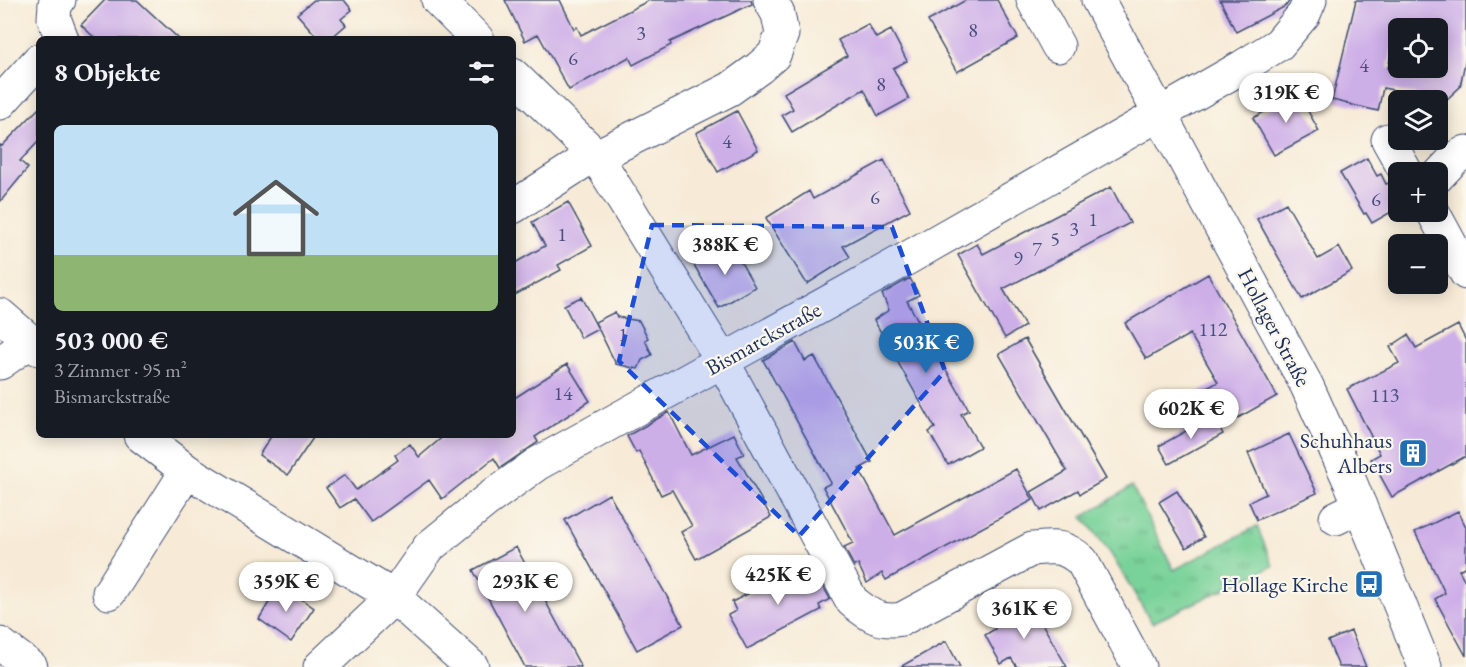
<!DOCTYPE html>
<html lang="de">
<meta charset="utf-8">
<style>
:root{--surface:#171b24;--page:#20242c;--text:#f1f3f6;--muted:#9ea1a6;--accent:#1f6fb2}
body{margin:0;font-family:"EB Garamond",serif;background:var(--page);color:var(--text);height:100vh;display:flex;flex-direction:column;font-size:22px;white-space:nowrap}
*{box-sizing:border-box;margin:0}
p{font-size:20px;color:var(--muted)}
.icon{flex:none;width:33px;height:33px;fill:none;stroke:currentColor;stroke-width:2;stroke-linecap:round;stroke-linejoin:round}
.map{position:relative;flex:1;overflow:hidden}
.panel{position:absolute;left:36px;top:36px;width:480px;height:402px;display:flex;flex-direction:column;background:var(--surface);border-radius:9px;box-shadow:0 3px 15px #0003}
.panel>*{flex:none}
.controls{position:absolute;left:1388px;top:18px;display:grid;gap:12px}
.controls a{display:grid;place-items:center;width:60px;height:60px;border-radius:9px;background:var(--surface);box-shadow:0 3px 15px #0003;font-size:30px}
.price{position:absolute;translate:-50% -51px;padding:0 14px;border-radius:21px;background:#fff;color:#222;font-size:20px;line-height:39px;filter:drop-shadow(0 2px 3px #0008)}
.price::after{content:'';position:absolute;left:50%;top:36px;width:18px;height:14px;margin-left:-9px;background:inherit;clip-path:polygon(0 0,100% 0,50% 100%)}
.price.on{background:var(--accent);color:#fff}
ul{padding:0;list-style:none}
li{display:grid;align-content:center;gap:12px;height:318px;padding:0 18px}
li span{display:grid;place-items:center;height:186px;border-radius:9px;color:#555}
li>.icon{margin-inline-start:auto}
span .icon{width:108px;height:108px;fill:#fffc;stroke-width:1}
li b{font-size:26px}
h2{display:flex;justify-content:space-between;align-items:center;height:72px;padding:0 18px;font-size:26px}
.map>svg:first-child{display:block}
.park{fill:url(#park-tufts);stroke:#4a807c;stroke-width:1.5}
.building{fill:#cdafe8;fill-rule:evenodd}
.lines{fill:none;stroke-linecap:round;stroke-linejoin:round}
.minor-casing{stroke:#3c4b70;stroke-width:35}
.major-casing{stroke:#3c4b70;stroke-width:35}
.minor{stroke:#fff;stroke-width:33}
.major{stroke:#fff;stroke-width:33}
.marked{fill:#1d4ed8;fill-opacity:0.2;stroke:#1d4ed8;stroke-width:4.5;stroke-dasharray:12 8;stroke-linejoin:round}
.labels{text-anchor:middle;stroke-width:4.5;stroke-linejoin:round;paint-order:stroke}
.number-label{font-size:20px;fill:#484f80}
.street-label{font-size:22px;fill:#1b2f5e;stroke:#fbf7ec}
.poi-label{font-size:22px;fill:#1b2f5e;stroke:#fbf7ec;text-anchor:end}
</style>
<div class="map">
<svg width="1466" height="667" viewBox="0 0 1466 667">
<defs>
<pattern id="park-tufts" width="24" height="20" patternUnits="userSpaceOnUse" patternTransform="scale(1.5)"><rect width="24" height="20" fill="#79d299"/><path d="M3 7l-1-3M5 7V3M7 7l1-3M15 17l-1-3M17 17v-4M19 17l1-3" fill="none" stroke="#62ab80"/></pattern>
</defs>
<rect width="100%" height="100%" fill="#fbf7ec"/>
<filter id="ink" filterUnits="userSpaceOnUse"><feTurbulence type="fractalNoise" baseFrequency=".0167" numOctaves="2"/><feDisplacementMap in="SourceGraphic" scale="12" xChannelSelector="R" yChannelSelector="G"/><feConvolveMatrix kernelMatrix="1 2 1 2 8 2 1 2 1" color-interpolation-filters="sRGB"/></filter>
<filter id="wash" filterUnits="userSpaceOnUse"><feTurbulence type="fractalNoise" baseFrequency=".008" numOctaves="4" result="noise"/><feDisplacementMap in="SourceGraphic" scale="24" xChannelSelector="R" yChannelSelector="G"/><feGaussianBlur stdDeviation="1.35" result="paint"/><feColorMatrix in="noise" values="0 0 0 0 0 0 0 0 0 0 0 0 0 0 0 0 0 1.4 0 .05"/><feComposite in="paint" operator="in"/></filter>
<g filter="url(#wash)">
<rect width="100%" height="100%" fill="#f7ebd7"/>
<path class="park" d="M1132 486 1174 570 1257 526 1273 566 1152 623 1111 554 1083 517Z"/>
<g id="blocks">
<path class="building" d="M105 0H137L179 39H96L81 25Z
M314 0H344L352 10 341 19 346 25 330 39H319L297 14Z
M505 0H560L574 29 577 27 581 35 650 0H751L752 4 670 42 671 45 633 65 629 57 569 90 538 34 525 41Z
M966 0H997L1018 38 957 72 928 21Z
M1220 0H1290L1286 6 1236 32Z
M1356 0H1466V57L1460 87 1445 101 1383 88 1378 111 1332 100ZM1397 28H1437V68H1388Z
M868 24 876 38 891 30 907 61 893 68 909 99 878 116 864 89 792 132 782 115 793 109 784 93 847 56 838 40Z
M1298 93 1319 131 1274 155 1253 118Z
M39 108V141L20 161 28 168 0 202V145L2 146Z
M737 111 758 150 718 172 696 133Z
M1367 158 1377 176 1381 174 1386 184 1389 183 1398 198V208L1372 223 1366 213 1364 214 1340 173Z
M884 160 910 210 843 246 850 257 807 284 766 218 809 191 813 199Z
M1111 187 1130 223 1003 289 1025 326 1005 338 958 255 977 244 983 254Z
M568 202 592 246 558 265 561 270 513 296V264L545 246 532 222Z
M1286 203 1318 259 1339 247 1352 271 1302 299 1257 219Z
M730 243 755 287 719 308 694 265Z
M1208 274 1277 396 1220 428 1200 392 1218 382 1190 334 1146 359 1125 323Z
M910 278 919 295 907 301 969 410 961 414 980 447 948 465 929 432 935 428 874 320 889 310 882 294Z
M581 297 598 329 581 338 564 305Z
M615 312 617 317 639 321 648 338 645 340 652 355 642 360 638 369 616 364 595 322Z
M1458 325 1466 341V456L1392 497 1371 459 1380 454 1347 389 1399 363 1390 347 1408 335 1416 348Z
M1025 339 1106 479 1080 494 1078 490 1041 511 1031 492 1067 471 999 354Z
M795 342 805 361 814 356 872 462 859 469 895 535 1016 469 1033 500 886 580 882 573 867 583 858 564 854 566 844 547 853 543 823 487 831 483 763 360Z
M567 364 590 401 535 437 538 442 500 468 494 458 442 499 429 480 371 522 354 499 340 508 326 488 345 475 356 490 398 460 395 455 410 444 419 457 445 435H513V399Z
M669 412 691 455 734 434 744 454 737 457 771 517 696 559 681 532 692 526 672 490 661 495 639 451 636 453 627 436Z
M1213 416 1223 434 1169 464 1159 446Z
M1289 434 1317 493 1257 520 1249 502 1266 494 1248 453Z
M272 435H315L288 475 259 455Z
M1177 491 1204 537 1186 548 1159 502Z
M609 494 683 625 637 650 565 520Z
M1458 511 1466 527V566L1459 570 1466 583V656L1435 599 1445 593 1415 532Z
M516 547 581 667H525L473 570Z
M812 566 830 599 819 605 821 610 747 649 728 615 736 611 732 602 798 568 800 572Z
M280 584 314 608 291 642 259 619Z
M1029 601 1067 667H1017L1011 658 1001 664 985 635 995 629 991 622Z
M1351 631 1366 667H1339L1328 641Z
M946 641 960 667H900Z"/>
</g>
</g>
<g filter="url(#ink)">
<use href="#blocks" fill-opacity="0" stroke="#3c4b70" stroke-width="1.5"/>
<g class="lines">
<g class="minor-casing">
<path id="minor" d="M59 0 55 4 54 18 62 39
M438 0 477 39
M1033 0 1058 46
M513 75 588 148
M0 103 39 60
M1388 140 1406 172
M605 152 730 89 759 68 774 55 782 34 778 14 770 0
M601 164 722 360 852 601C869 615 879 623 902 619L1032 549C1055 547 1064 545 1082 561L1139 667
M1437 177 1454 159 1466 152
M513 207 586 160
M1433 212 1466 273
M0 315 39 349
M0 363 31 341
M140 435 187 471 394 597 472 667
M1336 518 1360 506
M109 593 187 471
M0 644 31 667
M320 667 394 597 429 547 487 500 537 464 906 259 1242 67 1279 44 1304 14 1310 0"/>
</g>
<g class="major-casing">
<path id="major" d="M1098 0 1307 386 1351 484 1425 667"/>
</g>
<use href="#minor" class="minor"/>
<use href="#major" class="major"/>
</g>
</g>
<path class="marked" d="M652 225 892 227 945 371 799 536 619 361Z"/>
<defs>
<g id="building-square" transform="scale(1.5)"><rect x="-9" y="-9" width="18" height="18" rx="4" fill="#1f6fb2" stroke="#fbf7ec"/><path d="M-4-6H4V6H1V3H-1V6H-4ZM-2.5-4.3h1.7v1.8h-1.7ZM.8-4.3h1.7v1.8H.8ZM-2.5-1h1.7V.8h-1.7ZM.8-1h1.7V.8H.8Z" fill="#fff"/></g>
<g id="bus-square" transform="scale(1.5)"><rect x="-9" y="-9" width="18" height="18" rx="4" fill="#1f6fb2" stroke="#fbf7ec"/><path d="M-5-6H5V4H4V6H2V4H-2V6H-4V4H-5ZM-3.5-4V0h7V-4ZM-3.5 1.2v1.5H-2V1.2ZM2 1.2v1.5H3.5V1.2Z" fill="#fff"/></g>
</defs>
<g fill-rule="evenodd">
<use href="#building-square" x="1413" y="453"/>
<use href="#bus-square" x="1369" y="584"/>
</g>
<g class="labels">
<g class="number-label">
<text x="973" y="37">8</text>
<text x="641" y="40">3</text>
<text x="573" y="65">6</text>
<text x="1364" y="72">4</text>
<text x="881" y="91">8</text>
<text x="727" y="148">4</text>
<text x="875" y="204">6</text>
<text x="1376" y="206">6</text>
<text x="1093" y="226">1</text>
<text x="1074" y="236">3</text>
<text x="562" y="241">1</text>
<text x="1055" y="246">5</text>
<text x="1037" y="256">7</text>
<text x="1018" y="265">9</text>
<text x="1213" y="336">112</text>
<text x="623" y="341">1</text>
<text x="563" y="400">14</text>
<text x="1385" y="402">113</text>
</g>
<g class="street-label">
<text transform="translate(1275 327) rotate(62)" y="8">Hollager Straße</text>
<text transform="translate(763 338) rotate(-29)" y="8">Bismarckstraße</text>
</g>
<g class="poi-label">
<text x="1392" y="448">Schuhhaus<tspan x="1392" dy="25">Albers</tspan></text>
<text x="1348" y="592">Hollage Kirche</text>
</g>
</g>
</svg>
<div class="controls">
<a><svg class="icon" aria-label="locate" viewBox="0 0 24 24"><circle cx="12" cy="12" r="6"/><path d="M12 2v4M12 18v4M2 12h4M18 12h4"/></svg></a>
<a><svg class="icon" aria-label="layers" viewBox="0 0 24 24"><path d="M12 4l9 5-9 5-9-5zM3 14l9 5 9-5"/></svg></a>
<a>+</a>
<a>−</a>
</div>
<b class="price" style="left:1286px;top:124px">319K €</b>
<b class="price" style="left:725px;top:276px">388K €</b>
<b class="price on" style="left:926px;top:374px">503K €</b>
<b class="price" style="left:1191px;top:440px">602K €</b>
<b class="price" style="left:778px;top:606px">425K €</b>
<b class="price" style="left:286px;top:613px">359K €</b>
<b class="price" style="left:525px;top:613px">293K €</b>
<b class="price" style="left:1024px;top:640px">361K €</b>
<section class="panel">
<h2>8 Objekte<svg class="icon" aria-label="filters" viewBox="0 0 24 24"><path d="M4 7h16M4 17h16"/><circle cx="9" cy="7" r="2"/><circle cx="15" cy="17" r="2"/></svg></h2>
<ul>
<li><span style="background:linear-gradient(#bfe0f5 70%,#8fb573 0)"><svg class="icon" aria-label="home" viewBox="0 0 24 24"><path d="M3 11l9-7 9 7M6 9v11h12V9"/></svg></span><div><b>503 000 €</b><p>3 Zimmer · 95 m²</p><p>Bismarckstraße</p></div></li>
</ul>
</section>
</div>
